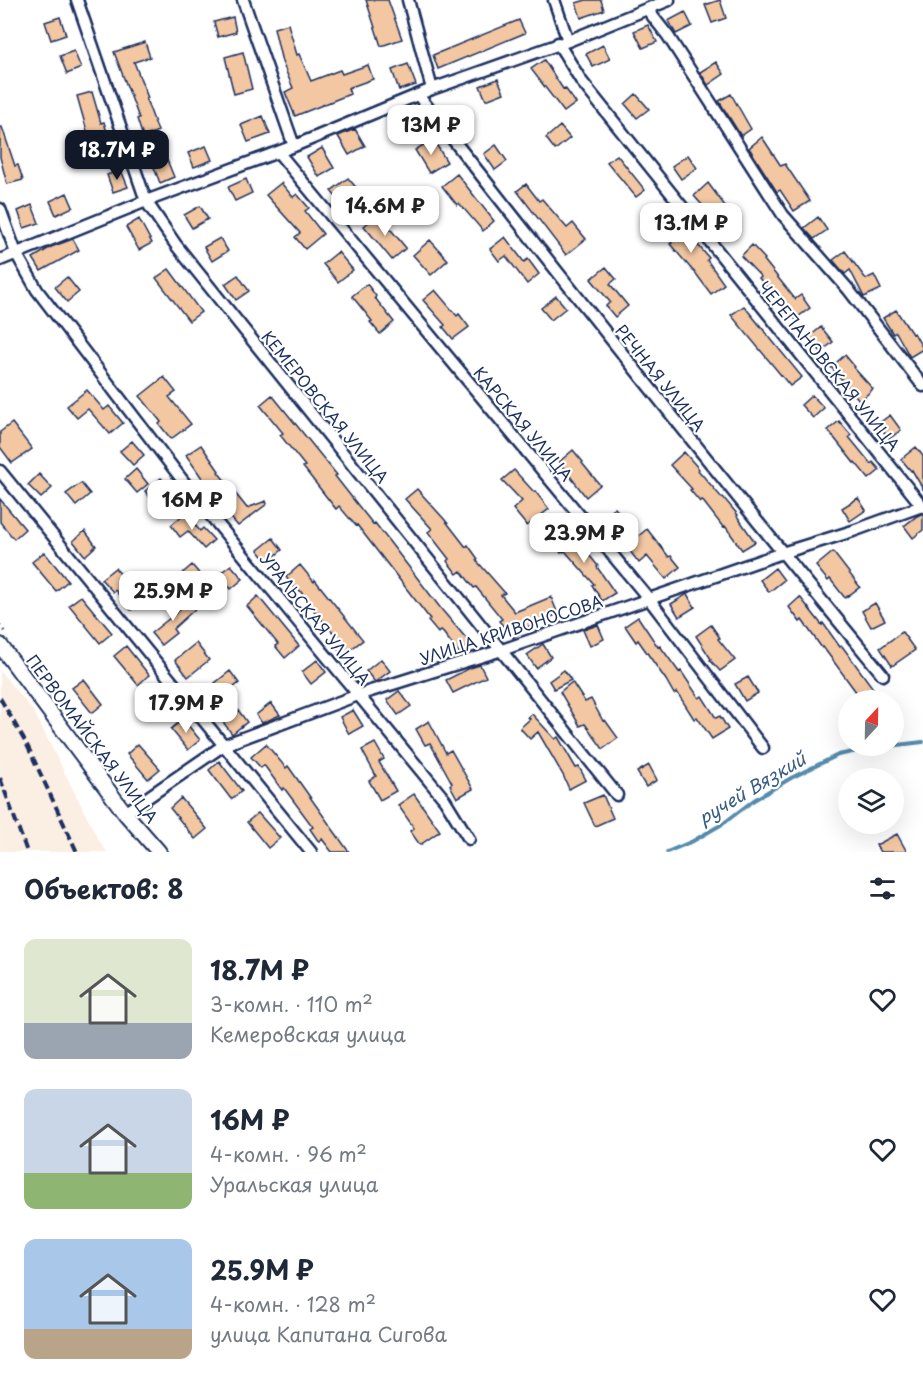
<!DOCTYPE html>
<html lang="ru">
<meta charset="utf-8">
<style>
:root{--surface:#fff;--page:#f6f6f7;--text:#1f2937;--muted:#747a83;--accent:#111827}
body{margin:0;font-family:"Playpen Sans",sans-serif;background:var(--page);color:var(--text);height:100vh;display:flex;flex-direction:column;font-size:22px;white-space:nowrap}
*{box-sizing:border-box;margin:0}
p{font-size:20px;color:var(--muted)}
.icon{flex:none;width:33px;height:33px;fill:none;stroke:currentColor;stroke-width:2;stroke-linecap:round;stroke-linejoin:round}
.map{position:relative;height:852px;overflow:hidden}
.panel{display:flex;flex-direction:column;background:var(--surface);flex:1}
.panel>*{flex:none}
.needle{width:39px;rotate:22deg}
.fabs{position:absolute;left:838px;top:690px;display:grid;gap:12px}
.fabs a{display:grid;place-items:center;width:66px;height:66px;border-radius:50%;background:var(--surface);box-shadow:0 6px 24px #0002;font-size:30px}
.price{position:absolute;translate:-50% -51px;padding:0 14px;border-radius:12px;background:#fff;color:#222;font-size:20px;line-height:39px;filter:drop-shadow(0 2px 3px #0008)}
.price::after{content:'';position:absolute;left:50%;top:36px;width:18px;height:14px;margin-left:-9px;background:inherit;clip-path:polygon(0 0,100% 0,50% 100%)}
.price.active{background:var(--accent);color:#fff}
ul{padding:0;list-style:none}
li{display:flex;align-items:center;gap:18px;height:150px;padding:0 24px}
li span{display:grid;place-items:center;flex:none;width:168px;height:120px;border-radius:12px;color:#555}
li>.icon{margin-inline-start:auto}
span .icon{width:72px;height:72px;fill:#fffc;stroke-width:1}
li b{font-size:26px}
h2{display:flex;justify-content:space-between;align-items:center;height:72px;padding:0 24px;font-size:26px}
.map>svg:first-child{display:block}
.built{fill:#fbeee3}
.lines{fill:none;stroke-linecap:round;stroke-linejoin:round}
.stream{stroke:#558baa;stroke-width:4}
.building{fill:#f2c7a2;stroke:#1b2f5e;stroke-width:1.5}
.minor-casing{stroke:#1b2f5e;stroke-width:15}
.secondary-casing{stroke:#1b2f5e;stroke-width:18}
.path{stroke:#1b2f5e;stroke-width:2;stroke-dasharray:1.5 4.5;stroke-linecap:butt}
.minor{stroke:#fff;stroke-width:10}
.secondary{stroke:#fff;stroke-width:14}
.rail{stroke:#1b2f5e;stroke-width:4;stroke-dasharray:9 4.5;stroke-linecap:butt}
.labels{text-anchor:middle;stroke-width:4.5;stroke-linejoin:round;paint-order:stroke}
.street-label{font-size:16px;fill:#1b2f5e;stroke:#fff}
.water-label{font-size:18px;font-style:italic;fill:#385d84;stroke:#fff}
</style>
<div class="map">
<svg width="923" height="852" viewBox="0 0 923 852">
<rect width="100%" height="100%" fill="#fff"/>
<filter id="ink" filterUnits="userSpaceOnUse"><feTurbulence type="fractalNoise" baseFrequency=".0167" numOctaves="2"/><feDisplacementMap in="SourceGraphic" scale="12" xChannelSelector="R" yChannelSelector="G"/><feConvolveMatrix kernelMatrix="1 2 1 2 8 2 1 2 1" color-interpolation-filters="sRGB"/></filter>
<g filter="url(#ink)">
<path class="built" d="M0 671 34 712 98 839 107 852H0Z"/>
<g class="lines">
<path class="stream" d="M667 852 693 841 724 823 754 800 791 778 838 755 872 748 923 742"/>
</g>
<path class="building" d="M366 0H388L402 39 381 46Z
M586 0H601L604 10 581 18 576 3Z
M720 0 726 18 712 23 705 5Z
M685 12 692 26 676 34 668 21Z
M60 17 66 35 51 40 45 22Z
M233 17 236 32 218 37 214 22Z
M519 20 525 33 438 69 433 55Z
M288 24 297 55 299 54 311 81 340 70 342 74 368 65 373 79 348 88 350 94 295 116 285 92 293 88 282 62 274 28Z
M648 25 657 42 643 48 634 31Z
M145 42 150 57 134 62 148 98 146 99 158 131 143 137 137 119 139 118 114 52Z
M603 45 610 59 593 67 586 54Z
M74 51 81 68 67 74 60 56Z
M243 52 252 89 234 94 225 57Z
M544 60 563 89 565 88 576 103 564 112 531 69Z
M716 62 724 74 708 85 700 72Z
M408 64 416 85 399 90 392 70Z
M498 79 504 93 486 100 480 86Z
M92 92 101 123 104 122 111 146 93 152 77 96Z
M636 94 649 109 637 118 625 104Z
M731 94 751 129 741 136 719 101Z
M414 112 420 126 403 134 396 120Z
M263 116 270 134 248 142 241 125Z
M560 126 570 138 555 150 546 138Z
M0 127H2L15 166 18 165 23 180 7 184 0 157Z
M355 129 365 146 349 155 338 136Z
M762 137 781 166 785 164 810 201 794 211 780 190 777 192 749 148Z
M433 139 447 162 429 173 415 150Z
M496 145 507 161 495 170 484 154Z
M206 146 212 160 194 167 188 153Z
M322 148 334 168 319 177 307 157Z
M617 155 645 190 636 197 607 162Z
M688 155 697 168 681 179 672 166Z
M167 160 174 177 160 183 153 165Z
M121 170 128 187 113 192 107 175Z
M457 174 494 221 483 231 459 203 457 205 442 186Z
M348 178 365 198 348 212 331 191Z
M246 179 252 193 235 201 228 187Z
M281 183 293 197 297 194 309 208 305 211 323 234 305 249 295 237 300 233 266 195Z
M708 183 740 226 728 235 706 206 704 207 694 196Z
M526 184 539 201 542 199 567 228 573 223 586 239 566 255 517 191Z
M67 193 73 207 56 215 50 201Z
M32 205 39 223 24 228 18 211Z
M200 206 208 219 192 228 184 215Z
M378 214 406 248 392 260 364 226Z
M669 215 684 233 686 231 709 258 707 260 724 284 711 294 694 271H693L670 244 672 243 657 224Z
M818 217 827 230 814 239 804 228Z
M139 219 152 243 139 250 126 227Z
M505 237 524 262 528 259 539 274 527 284 506 256 499 261 490 249Z
M220 238 228 251 212 261 204 247Z
M73 239 79 250 41 271 33 258 51 247Z
M430 240 448 260 431 275 413 255Z
M752 245 765 259 764 260 795 299 801 295 810 308 795 319 778 296 775 298 759 278 761 277 741 256Z
M845 251 866 279 874 275 881 289 864 297 850 270 845 274 833 260Z
M338 252 353 270 338 282 323 264Z
M606 267 616 279 610 284 628 306 615 317 606 306 610 302 591 279Z
M169 269 201 312 189 321 156 278Z
M238 275 249 291 236 300 225 284Z
M67 277 79 292 67 302 55 287Z
M367 284 376 296 375 298 394 322 380 334 370 322 372 321 352 296Z
M435 290 457 316 459 314 469 327 453 339 443 327 445 325 423 300Z
M556 296 566 308 551 320 541 308Z
M744 306 802 377 790 386 731 315Z
M896 310 912 334 914 333 923 349 910 357 896 332 893 334 883 318Z
M821 327 833 342 821 352 809 337Z
M845 355 855 367 854 368 873 389 860 401 831 367Z
M164 377 176 392 169 397 191 424 171 439 159 424 161 422 140 396Z
M87 390 104 410 109 406 123 423 110 434 88 409 77 418 67 406Z
M272 395 337 475 335 476 357 504 373 524 375 523 442 610 471 644 459 653 441 630 438 633 428 621 430 619 357 525 356 526 339 506 336 509 303 467 305 466 280 435 283 433 260 405Z
M812 395 824 408 813 418 801 405Z
M890 415 901 430 889 439 878 424Z
M839 421 851 435 849 437 871 464 873 462 880 470 869 479 855 462 854 463 828 430Z
M12 423 32 449 12 463 0 447V432Z
M132 441 144 455 133 465 120 451Z
M201 445 219 471 218 472 247 508 266 501 267 504 238 526 212 495 213 494 186 455Z
M916 447 923 456V489L912 470 911 471 901 459Z
M573 450 583 462 582 463 600 485 586 497 559 462Z
M684 452 699 469 698 470 722 498 723 497 738 515 737 516 755 542 742 550 725 526 723 527 702 500 700 502 690 490 692 489 670 465Z
M136 469 148 484 137 493 125 479Z
M514 470 534 492 535 491 549 509 527 526 513 509 522 501 502 480Z
M39 474 52 488 41 498 28 485Z
M161 478 172 491 155 504 145 491Z
M81 483 90 494 76 506 66 494Z
M417 489 445 520 466 547 468 545 478 559 476 560 505 593 501 595 515 612 551 597 558 614 528 627 513 638 499 621 502 619 476 587 474 588 461 571 457 574 447 561 449 559 428 532 432 529 405 499Z
M858 498 866 510 850 521 842 508Z
M0 499 25 529 14 539 0 522Z
M615 508 625 519 610 531 601 519Z
M185 513 200 531 203 528 214 540 204 549 188 531 180 537 171 525Z
M921 514H923V530L913 538 904 526 917 516Z
M647 529 669 557 671 556 680 567 666 579 647 556 639 563 626 546Z
M566 530 585 552 586 551 598 566 597 567 615 593 602 601 592 585 594 584 565 551 561 553 552 541Z
M85 531 96 546 85 556 73 541Z
M273 538 282 550 268 562 258 550Z
M44 552 68 581 56 591 32 562Z
M833 552 860 587 845 598 830 579 828 581 816 566Z
M192 565 202 577 187 589 178 577Z
M231 565 243 579 231 589 219 574Z
M300 565 314 582 315 580 363 640 343 655 331 640 336 636 314 611 315 610 297 587 295 589 286 577Z
M115 568 134 589 136 587 146 599 131 610 115 590 113 592 101 579Z
M775 568 784 580 769 592 760 580Z
M687 594 695 607 679 617 671 604Z
M81 596 112 633 100 643 69 605Z
M258 596 299 646 285 658 275 646 278 644 247 606Z
M185 597 195 609 173 629 176 633 161 645 151 633 180 610 176 605Z
M800 597 822 625 823 623 840 647 842 646 875 691 862 700 823 647 822 648 802 620 800 622 789 607Z
M875 603 885 620 871 627 862 611Z
M638 617 658 647 660 646 679 672 681 671 699 698 702 696 716 718 720 716 728 729 712 739 697 717 694 719 677 692 674 694 666 680 638 640 636 642 625 626Z
M598 625 604 639 590 646 583 630Z
M711 625 720 638 718 639 735 660 720 671 710 660 711 659 696 636Z
M902 632 915 650 892 666 880 648Z
M196 643 209 660 188 677 175 660Z
M543 644 551 657 536 668 527 655Z
M126 646 149 675 138 685 114 656Z
M381 659 390 671 375 682 366 671Z
M317 660 326 672 311 684 302 672Z
M480 665 486 677 453 693 446 680 470 668Z
M564 670 571 680 554 689 549 681Z
M230 671 239 683 224 695 215 683Z
M748 677 758 693 745 701 735 684Z
M84 679 103 704 92 713 72 688Z
M572 682 585 702 591 699 603 721 605 720 618 738 603 749 585 724 580 726 560 692Z
M399 691 411 706 398 715 387 700Z
M271 703 280 715 262 723 256 715Z
M238 710 247 722 232 734 223 722Z
M353 710 363 726 349 734 340 717Z
M532 714 555 739 558 737 576 768 579 767 586 780 569 789 563 775 538 732 530 739 520 728 530 719 528 717Z
M183 719 200 740 188 750 171 729Z
M429 721 446 753 451 750 473 789 457 798 450 785 452 783 430 743 425 745 416 729Z
M375 743 384 759 379 762 396 791 380 800 369 781 376 776 362 750Z
M138 744 160 769 148 779 127 754Z
M266 744 286 768 288 766 349 852H332L322 839 319 842 310 829 313 827 284 788 282 790 264 765 261 768 251 757Z
M219 761 242 791 231 799 209 770Z
M649 765 657 780 646 787 637 772Z
M414 794 440 831 420 845 410 831 414 828 398 805Z
M603 795 613 818 595 826 584 803Z
M181 798 207 829 195 839 170 808Z
M258 813 280 838 268 848 247 822Z
M897 834 907 852H880L876 845Z"/>
<g class="lines">
<g class="minor-casing">
<path id="minor" d="M77 0 146 201 176 245 617 795
M243 0 294 146
M408 0 432 89
M554 0 568 41
M647 9 668 36 783 215 848 289 923 386
M558 43 582 82 923 507
M418 95C571 290 725 484 883 675
M278 152 649 599 763 748
M0 209 16 253 37 290 193 494 445 800 469 839
M0 260 146 201 294 146 432 89 568 41 669 0
M0 471 311 852
M125 813 224 745 358 695 434 671 502 650 782 553 853 531 922 506"/>
</g>
<g class="secondary-casing">
<path id="secondary" d="M0 645 125 813 159 852"/>
</g>
<path class="path" d="M0 625 5 632"/>
<use href="#minor" class="minor"/>
<use href="#secondary" class="secondary"/>
<path class="rail" d="M0 698 27 745 77 852
M0 778 27 852"/>
</g>
</g>
<g class="labels">
<g class="street-label">
<text transform="translate(829 366) rotate(51)" y="6">ЧЕРЕПАНОВСКАЯ УЛИЦА</text>
<text transform="translate(660 378) rotate(51)" y="6">РЕЧНАЯ УЛИЦА</text>
<text transform="translate(325 407) rotate(51)" y="6">КЕМЕРОВСКАЯ УЛИЦА</text>
<text transform="translate(523 424) rotate(50)" y="6">КАРСКАЯ УЛИЦА</text>
<text transform="translate(315 619) rotate(51)" y="6">УРАЛЬСКАЯ УЛИЦА</text>
<text transform="translate(511 630) rotate(-18)" y="6">УЛИЦА КРИВОНОСОВА</text>
<text transform="translate(92 739) rotate(53)" y="6">ПЕРВОМАЙСКАЯ УЛИЦА</text>
</g>
<g class="water-label">
<text transform="translate(752 789) rotate(-31)" y="6">ручей Вязкий</text>
</g>
</g>
</svg>
<div class="fabs">
<a><svg class="needle" viewBox="-14 -14 28 28"><path d="M0-13l5 13h-10z" fill="#e53935"/><path d="M0 13l5-13h-10z" fill="#747a83"/></svg></a>
<a><svg class="icon" aria-label="layers" viewBox="0 0 24 24"><path d="M12 4l9 5-9 5-9-5zM3 14l9 5 9-5"/></svg></a>
</div>
<b class="price" style="left:431px;top:156px">13M ₽</b>
<b class="price active" style="left:117px;top:181px">18.7M ₽</b>
<b class="price" style="left:385px;top:237px">14.6M ₽</b>
<b class="price" style="left:691px;top:254px">13.1M ₽</b>
<b class="price" style="left:192px;top:531px">16M ₽</b>
<b class="price" style="left:584px;top:564px">23.9M ₽</b>
<b class="price" style="left:173px;top:622px">25.9M ₽</b>
<b class="price" style="left:186px;top:734px">17.9M ₽</b>
</div>
<section class="panel">
<h2>Объектов: 8<svg class="icon" aria-label="filters" viewBox="0 0 24 24"><path d="M4 7h16M4 17h16"/><circle cx="9" cy="7" r="2"/><circle cx="15" cy="17" r="2"/></svg></h2>
<ul>
<li><span style="background:linear-gradient(#dfe7d0 70%,#9aa5b1 0)"><svg class="icon" aria-label="home" viewBox="0 0 24 24"><path d="M3 11l9-7 9 7M6 9v11h12V9"/></svg></span><div><b>18.7M ₽</b><p>3-комн. · 110 m²</p><p>Кемеровская улица</p></div><svg class="icon" aria-label="heart" viewBox="0 0 24 24"><path d="M12 20l-8-8c-3-5 5-10 8-4 3-6 11-1 8 4z"/></svg></li>
<li><span style="background:linear-gradient(#c9d6e8 70%,#8fb573 0)"><svg class="icon" aria-label="home" viewBox="0 0 24 24"><path d="M3 11l9-7 9 7M6 9v11h12V9"/></svg></span><div><b>16M ₽</b><p>4-комн. · 96 m²</p><p>Уральская улица</p></div><svg class="icon" aria-label="heart" viewBox="0 0 24 24"><path d="M12 20l-8-8c-3-5 5-10 8-4 3-6 11-1 8 4z"/></svg></li>
<li><span style="background:linear-gradient(#a9c7e8 75%,#b9a48a 0)"><svg class="icon" aria-label="home" viewBox="0 0 24 24"><path d="M3 11l9-7 9 7M6 9v11h12V9"/></svg></span><div><b>25.9M ₽</b><p>4-комн. · 128 m²</p><p>улица Капитана Сигова</p></div><svg class="icon" aria-label="heart" viewBox="0 0 24 24"><path d="M12 20l-8-8c-3-5 5-10 8-4 3-6 11-1 8 4z"/></svg></li>
</ul>
</section>
